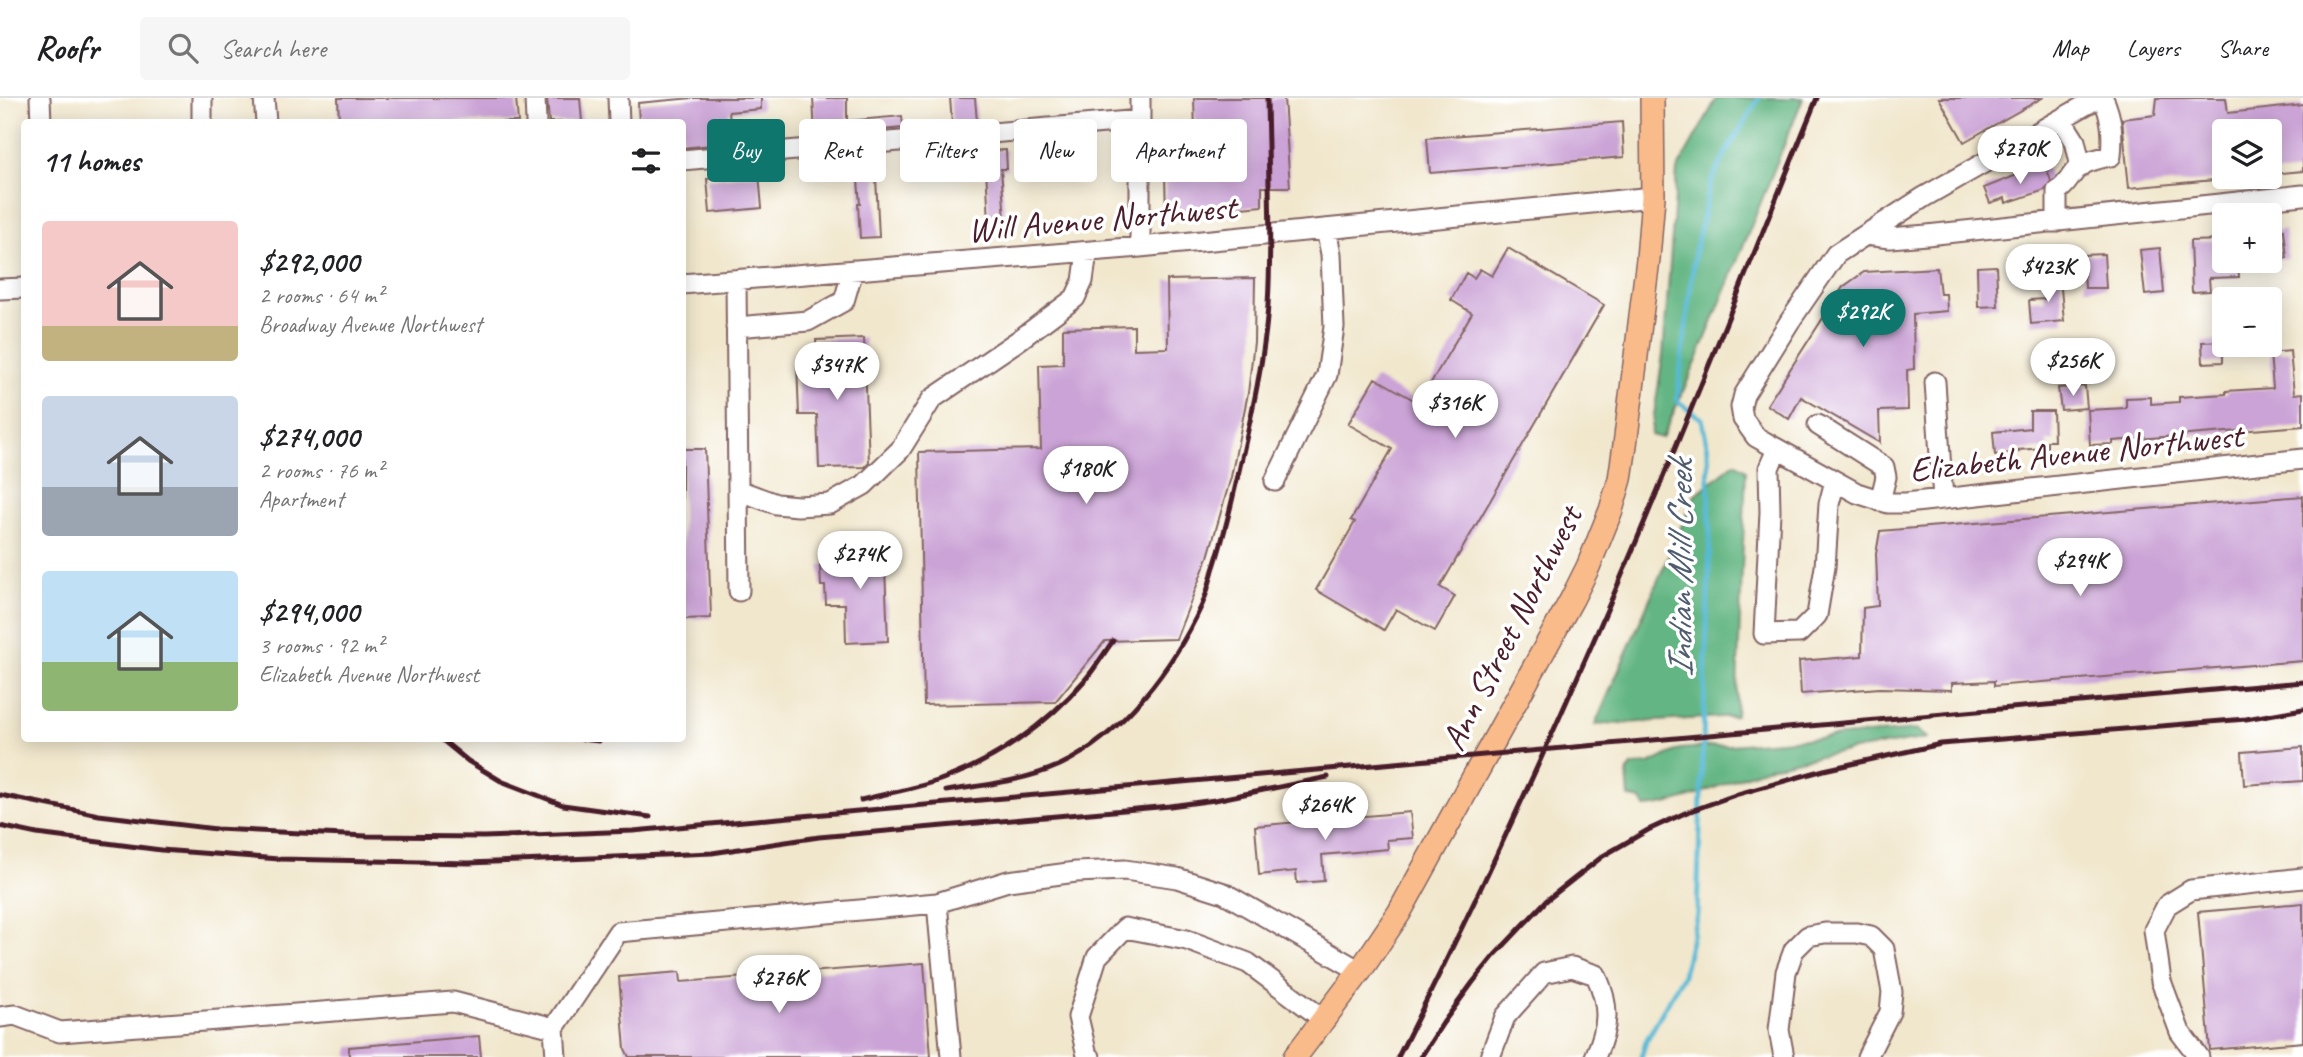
<!DOCTYPE html>
<meta charset="utf-8">
<style>
:root{--surface:#fff;--page:#f6f6f6;--text:#202124;--muted:#757577;--line:#e0e0e0;--accent:#0f766e}
body{margin:0;font-family:Caveat,sans-serif;background:var(--page);color:var(--text);height:100vh;display:flex;flex-direction:column;font-size:26px;white-space:nowrap}
*{box-sizing:border-box;margin:0}
p{font-size:23px;color:var(--muted)}
.icon{flex:none;width:38px;height:38px;fill:none;stroke:currentColor;stroke-width:2;stroke-linecap:round;stroke-linejoin:round}
.map{position:relative;flex:1;overflow:hidden}
.sheet{position:absolute;left:21px;top:21px;width:665px;height:623px;display:flex;flex-direction:column;background:var(--surface);border-radius:7px;box-shadow:0 4px 18px #0003}
.sheet>*{flex:none}
.top-card{position:absolute;left:707px;top:21px;width:665px;height:63px;display:flex;gap:14px}
.tools{position:absolute;left:2212px;top:21px;display:grid;gap:14px}
.tools a{display:grid;place-items:center;width:70px;height:70px;border-radius:7px;background:var(--surface);box-shadow:0 4px 18px #0003;font-size:35px}
.price{position:absolute;translate:-50% -60px;padding:0 16px;border-radius:24px;background:#fff;color:#222;font-size:23px;line-height:46px;filter:drop-shadow(0 2px 4px #0008)}
.price::after{content:'';position:absolute;left:50%;top:42px;width:21px;height:16px;margin-left:-10px;background:inherit;clip-path:polygon(0 0,100% 0,50% 100%)}
.price.on{background:var(--accent);color:#fff}
ul{padding:0;list-style:none}
li{display:flex;align-items:center;gap:21px;height:175px;padding:0 21px}
li span{display:grid;place-items:center;flex:none;width:196px;height:140px;border-radius:7px;color:#555}
li>.icon{margin-inline-start:auto}
span .icon{width:84px;height:84px;fill:#fffc;stroke-width:1}
li b{font-size:30px}
h2{display:flex;justify-content:space-between;align-items:center;height:84px;padding:0 21px;font-size:30px}
.chip{padding:0 24px;border-radius:7px;background:var(--surface);box-shadow:0 4px 18px #0003;font-size:24px;line-height:63px}
.chip.on{background:var(--accent);color:#fff}
header{display:flex;align-items:center;gap:42px;box-sizing:border-box;height:98px;padding:0 35px;background:var(--surface);border-bottom:2px solid var(--line)}
header strong{font-size:33px}
nav{display:flex;gap:38px;margin-inline-start:auto;font-size:24px}
.search{width:490px;height:63px;background:var(--page);display:flex;align-items:center;gap:18px;box-sizing:border-box;padding:0 24px;border-radius:7px;color:var(--muted);font-size:26px}
.map>svg:first-child{display:block}
.forest{fill:#64b683;stroke:#576a57;stroke-width:2}
.lines{fill:none;stroke-linecap:round;stroke-linejoin:round}
.stream{stroke:#57bad5;stroke-width:5}
.building{fill:#cba3d6}
.minor-casing{stroke:#846564;stroke-width:23}
.major-casing{stroke:#846564;stroke-width:26}
.minor{stroke:#fff;stroke-width:19}
.major{stroke:#fabb8b;stroke-width:23}
.rail{stroke:#4a1f2b;stroke-width:5}
.labels{text-anchor:middle;stroke-width:7;stroke-linejoin:round;paint-order:stroke}
.street-label{font-size:35px;fill:#4a1f2b;stroke:#fff}
.water-label{font-size:37px;font-style:italic;fill:#4f5d6f;stroke:#fff}
</style>
<header>
<strong>Roofr</strong>
<div class="search"><svg class="icon" aria-label="search" viewBox="0 0 24 24"><circle cx="10" cy="10" r="6"/><path d="M15 15l6 6"/></svg>Search here</div>
<nav><a>Map</a><a>Layers</a><a>Share</a></nav>
</header>
<div class="map">
<svg width="2303" height="959" viewBox="0 0 2303 959">
<rect width="100%" height="100%" fill="#fff"/>
<filter id="ink" filterUnits="userSpaceOnUse"><feTurbulence type="fractalNoise" baseFrequency=".0143" numOctaves="2"/><feDisplacementMap in="SourceGraphic" scale="14" xChannelSelector="R" yChannelSelector="G"/><feConvolveMatrix kernelMatrix="1 2 1 2 8 2 1 2 1" color-interpolation-filters="sRGB"/></filter>
<filter id="wash" filterUnits="userSpaceOnUse"><feTurbulence type="fractalNoise" baseFrequency=".00686" numOctaves="4" result="noise"/><feDisplacementMap in="SourceGraphic" scale="28" xChannelSelector="R" yChannelSelector="G"/><feGaussianBlur stdDeviation="1.57" result="paint"/><feColorMatrix in="noise" values="0 0 0 0 0 0 0 0 0 0 0 0 0 0 0 0 0 1.4 0 .05"/><feComposite in="paint" operator="in"/></filter>
<g filter="url(#wash)">
<rect width="100%" height="100%" fill="#f1e7cd"/>
<path class="forest" d="M1717 0H1803L1697 262 1662 340 1651 337 1663 257 1677 72Z
M1735 365 1746 372 1736 618 1595 627 1695 397Z
M1917 632 1927 640C1876 649 1823 655 1773 668 1730 680 1690 706 1645 709L1641 702 1629 699 1627 674 1632 668 1649 666 1680 651Z"/>
<g class="lines">
<path class="stream" d="M1641 959 1646 943 1683 877 1697 816 1710 440 1708 352 1702 321 1677 303 1695 153 1711 84 1726 55 1759 0"/>
</g>
<g id="blocks">
<path class="building" d="M338 0H516L518 24H339Z
M547 0H580L582 24H549Z
M693 0H761V11L729 14 732 45 682 50V24H639L638 5Z
M813 0H847V23L902 18 903 30 815 38Z
M950 0H975L977 24 952 26Z
M1194 0H1284L1290 89H1262V108L1166 117 1164 38 1195 35Z
M1939 0H2042L1964 44Z
M2157 0H2226L2228 15 2303 7V73L2270 76V33H2224V81L2129 90 2122 21 2155 17Z
M1622 24 1624 59 1430 75 1427 40Z
M1006 52 1007 71H1001L1005 121 989 123 985 53Z
M883 57 885 79 876 80 879 139 860 140 858 106H860L856 59Z
M2045 66 2051 83 2045 92 2006 105 2005 100 1990 105 1984 90Z
M759 76 762 110 710 115 707 81Z
M2284 132 2287 160 2270 162V134Z
M2224 142V163H2238L2239 179 2209 180 2210 193 2192 194 2190 143Z
M1508 150 1604 207 1440 489 1455 498 1435 533 1396 511 1384 532 1316 492 1355 424 1351 422 1392 351 1348 326 1375 280 1419 305 1472 215 1451 202 1466 175 1474 180 1480 171 1492 178Z
M2160 150 2164 195 2145 197 2140 152Z
M2104 156 2106 190H2085L2083 157Z
M1996 168 1998 208 1978 209 1977 169Z
M1937 170 1940 196H1946L1947 213 1913 216 1914 271 1907 272 1908 312 1879 313 1880 345 1801 299 1789 321 1767 307 1843 189 1864 174Z
M1255 180 1254 244 1248 295 1231 379 1208 459 1176 541 1105 543 1055 604 924 607 919 354 1041 351 1039 267 1063 266V230L1134 228V251L1168 250 1167 182Z
M2060 180 2064 223 2031 226 2029 202 2045 201 2043 181Z
M864 240 869 365 865 369 819 370 817 317H799L797 265 817 264 816 242Z
M2223 243V264L2203 265 2202 244Z
M2290 253 2294 296 2303 295V328L2113 343V346L2090 347 2088 312 2126 310V300L2151 299V306L2179 304V299L2226 296V293L2273 290 2270 255Z
M2085 288 2087 310 2061 312 2058 290Z
M2030 313H2053L2054 343H2047V350L2018 352 2019 354 1995 357 1993 334 2030 330Z
M682 351H705L711 520 682 521Z
M2303 398V563L1994 588V583L1952 585V592L1880 590 1801 596 1799 563 1862 558 1863 510 1878 508 1876 456 1880 433Z
M884 445 888 543 846 545 845 506H826L825 488H821L820 467 844 466 843 447Z
M2303 649V683L2244 687 2242 654Z
M1410 714 1413 740 1387 742 1388 751 1322 757 1324 783 1297 785 1296 773 1259 777 1255 728Z
M2303 805V944L2210 952 2198 814Z
M924 865 931 959H629L625 951 619 879 680 874 681 884Z
M479 938 481 959H349V949Z"/>
</g>
</g>
<g filter="url(#ink)">
<use href="#blocks" fill-opacity="0" stroke="#846564" stroke-width="2"/>
<g class="lines">
<g class="minor-casing">
<path id="minor" d="M40 0 41 24
M202 0V24
M264 0 266 24
M535 0 536 24
M618 0 619 24
M1140 0V149
M2098 0 1924 99 1836 156 1790 223 1744 297 1741 309 1743 321 1756 339 1857 395 1888 405H1906L2303 361
M2061 21 2075 43 2081 69
M682 62 1140 22
M2057 124V93C2067 88 2069 79 2077 71 2085 63 2100 60 2111 58 2113 36 2112 20 2103 0
M1865 137 1890 140 1927 137 2303 97
M736 182 739 493
M682 186 1140 149 1653 99
M0 191 24 190
M736 229 808 223 844 203 853 172
M1935 284 1943 401
M1818 327 1884 369 1886 379 1880 403
M1777 351 1769 370 1770 414 1764 536 1799 535 1817 517 1825 469 1829 406 1835 383
M1275 383 1327 277 1334 229 1331 156 1326 131
M738 392 776 406 798 408 830 406 864 387 900 352 932 301 1019 242 1075 200 1083 183 1087 154
M937 805 951 959
M0 919 15 917 60 934 453 904 554 930 618 834 937 805 1008 783 1076 774 1125 772 1177 780 1224 795 1360 873
M554 930 556 959
M1090 959 1087 957 1078 919 1097 859 1125 830 1187 842 1248 865 1323 921
M1490 959 1505 919 1544 875 1572 869 1596 877C1610 908 1609 928 1595 959
M1784 959 1779 932 1786 874 1794 852 1808 838 1825 835H1857L1871 838 1884 851 1892 894 1890 914 1867 959
M2199 959 2180 934 2161 883 2154 832 2167 807 2191 792 2303 780"/>
</g>
<g class="major-casing">
<path id="major" d="M1295 959 1360 873 1399 815 1572 501 1588 469 1611 412 1620 381 1625 347 1648 161 1653 99 1652 0"/>
</g>
<use href="#minor" class="minor"/>
<use href="#major" class="major"/>
<path class="rail" d="M440 640 468 663 501 683 563 707 650 719
M574 640 599 643
M946 693C985 687 1024 683 1060 667 1122 638 1174 568 1202 507 1207 496 1210 483 1213 472 1225 436 1233 400 1241 364 1252 315 1265 257 1268 207 1272 138 1268 69 1267 0
M0 697 99 717 216 731 367 738 484 739 633 733 2303 584
M861 702C887 695 914 691 940 682 995 663 1046 627 1084 583 1095 571 1103 556 1113 543
M0 728 37 736 161 752 279 761 469 765 712 755 819 739 1170 708 1215 702 1328 679
M1398 959C1464 829 1526 696 1585 562 1667 377 1740 188 1817 0
M1421 959 1443 925 1473 884 1494 858 1547 802 1603 758 1648 732 1685 715 1738 696 1824 672 1941 646 2246 621 2303 611"/>
</g>
</g>
<g class="labels">
<g class="street-label">
<text transform="translate(1102 120) rotate(-5)" y="12">Will Avenue Northwest</text>
<text transform="translate(2076 354) rotate(-6)" y="12">Elizabeth Avenue Northwest</text>
<text transform="translate(1511 530) rotate(-63)" y="12">Ann Street Northwest</text>
</g>
<g class="water-label">
<text transform="translate(1679 471) rotate(-90)" y="13">Indian Mill Creek</text>
</g>
</g>
</svg>
<div class="tools">
<a><svg class="icon" aria-label="layers" viewBox="0 0 24 24"><path d="M12 4l9 5-9 5-9-5zM3 14l9 5 9-5"/></svg></a>
<a>+</a>
<a>−</a>
</div>
<b class="price" style="left:2020px;top:88px">$270K</b>
<b class="price" style="left:2048px;top:206px">$423K</b>
<b class="price on" style="left:1863px;top:251px">$292K</b>
<b class="price" style="left:2073px;top:300px">$256K</b>
<b class="price" style="left:837px;top:304px">$347K</b>
<b class="price" style="left:1455px;top:342px">$316K</b>
<b class="price" style="left:1086px;top:408px">$180K</b>
<b class="price" style="left:860px;top:493px">$274K</b>
<b class="price" style="left:2080px;top:500px">$294K</b>
<b class="price" style="left:1325px;top:744px">$264K</b>
<b class="price" style="left:779px;top:917px">$276K</b>
<div class="top-card">
<a class="chip on">Buy</a>
<a class="chip">Rent</a>
<a class="chip">Filters</a>
<a class="chip">New</a>
<a class="chip">Apartment</a>
</div>
<section class="sheet">
<h2>11 homes<svg class="icon" aria-label="filters" viewBox="0 0 24 24"><path d="M4 7h16M4 17h16"/><circle cx="9" cy="7" r="2"/><circle cx="15" cy="17" r="2"/></svg></h2>
<ul>
<li><span style="background:linear-gradient(#f6c9c9 75%,#c2b280 0)"><svg class="icon" aria-label="home" viewBox="0 0 24 24"><path d="M3 11l9-7 9 7M6 9v11h12V9"/></svg></span><div><b>$292,000</b><p>2 rooms · 64 m²</p><p>Broadway Avenue Northwest</p></div></li>
<li><span style="background:linear-gradient(#c9d6e8 65%,#9aa5b1 0)"><svg class="icon" aria-label="home" viewBox="0 0 24 24"><path d="M3 11l9-7 9 7M6 9v11h12V9"/></svg></span><div><b>$274,000</b><p>2 rooms · 76 m²</p><p>Apartment</p></div></li>
<li><span style="background:linear-gradient(#bfe0f5 65%,#8fb573 0)"><svg class="icon" aria-label="home" viewBox="0 0 24 24"><path d="M3 11l9-7 9 7M6 9v11h12V9"/></svg></span><div><b>$294,000</b><p>3 rooms · 92 m²</p><p>Elizabeth Avenue Northwest</p></div></li>
</ul>
</section>
</div>
